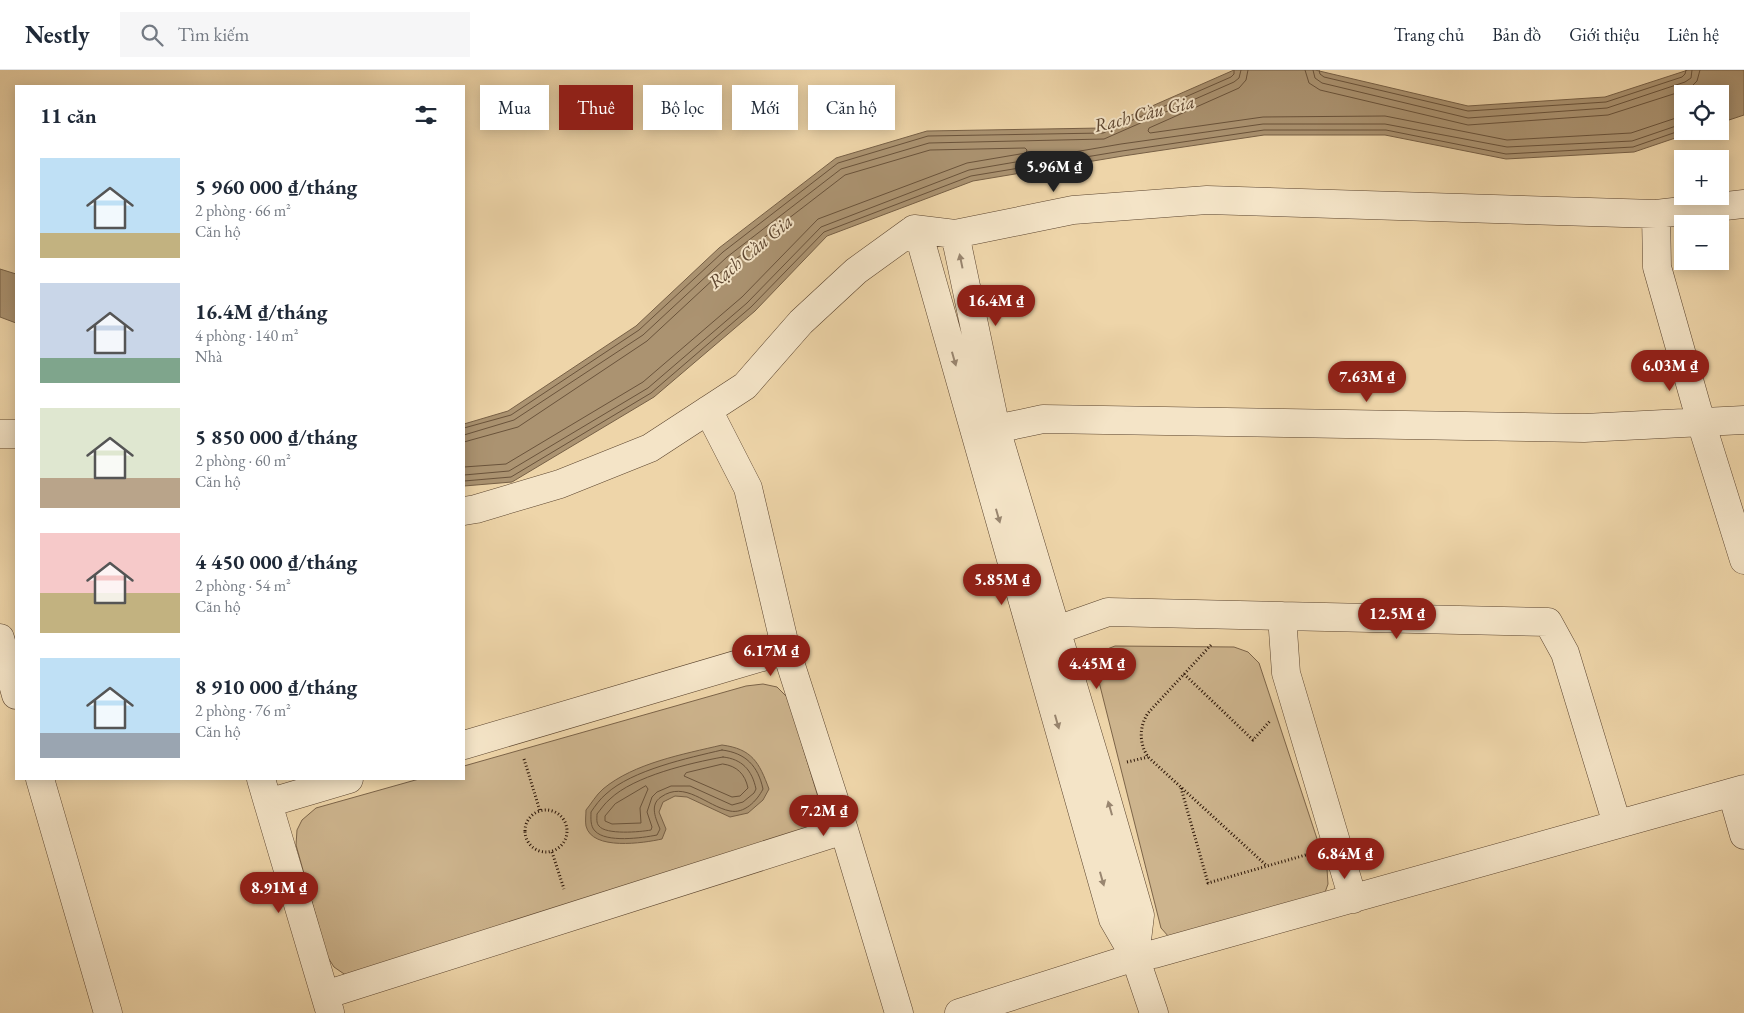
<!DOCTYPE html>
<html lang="vi">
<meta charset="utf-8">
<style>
:root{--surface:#fff;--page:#f6f6f7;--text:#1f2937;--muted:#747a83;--line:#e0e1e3;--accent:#8f2418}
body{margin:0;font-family:"EB Garamond",serif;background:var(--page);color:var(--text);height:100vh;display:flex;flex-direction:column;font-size:19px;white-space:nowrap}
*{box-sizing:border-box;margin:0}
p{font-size:16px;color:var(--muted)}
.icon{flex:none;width:28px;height:28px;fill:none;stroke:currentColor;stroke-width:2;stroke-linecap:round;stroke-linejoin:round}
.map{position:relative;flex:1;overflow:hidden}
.details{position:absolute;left:15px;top:15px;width:450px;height:695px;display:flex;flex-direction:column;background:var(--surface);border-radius:0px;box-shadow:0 2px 12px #0003}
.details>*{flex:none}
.hud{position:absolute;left:480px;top:15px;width:475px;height:45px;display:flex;gap:10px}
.tools{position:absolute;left:1674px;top:15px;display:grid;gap:10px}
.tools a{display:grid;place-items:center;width:55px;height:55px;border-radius:0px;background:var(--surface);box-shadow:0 2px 12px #0003;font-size:25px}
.price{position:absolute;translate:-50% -42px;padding:0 11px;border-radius:18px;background:var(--accent);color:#fff;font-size:16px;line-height:32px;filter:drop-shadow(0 1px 2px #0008)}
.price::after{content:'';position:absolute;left:50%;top:30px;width:15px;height:11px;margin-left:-8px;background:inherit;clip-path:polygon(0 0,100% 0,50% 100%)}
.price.selected{background:#222;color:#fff}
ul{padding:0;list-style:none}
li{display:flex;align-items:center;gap:15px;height:125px;padding:0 25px}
li span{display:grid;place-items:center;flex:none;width:140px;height:100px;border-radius:0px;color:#555}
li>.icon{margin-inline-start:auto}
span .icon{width:60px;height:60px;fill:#fffc;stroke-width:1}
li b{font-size:21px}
h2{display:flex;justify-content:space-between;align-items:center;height:60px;padding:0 25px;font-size:21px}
.chip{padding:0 18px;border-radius:0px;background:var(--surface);box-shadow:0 2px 12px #0003;font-size:18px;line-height:45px}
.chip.selected{background:var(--accent);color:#fff}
header{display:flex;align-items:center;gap:30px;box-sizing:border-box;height:70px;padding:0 25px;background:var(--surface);border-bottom:1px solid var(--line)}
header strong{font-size:24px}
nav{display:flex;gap:28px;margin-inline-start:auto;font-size:18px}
.search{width:350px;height:45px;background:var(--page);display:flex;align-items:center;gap:12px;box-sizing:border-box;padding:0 18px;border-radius:0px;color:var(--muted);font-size:19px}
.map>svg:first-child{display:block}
.green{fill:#cdb48d;stroke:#7c6449}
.water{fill:#ab9371;stroke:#776046}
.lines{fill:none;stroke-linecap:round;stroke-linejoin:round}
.shore{stroke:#6a533b;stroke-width:1}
.minor-casing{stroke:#5b442e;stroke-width:29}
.path{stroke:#2a1305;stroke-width:3;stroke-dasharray:1 2.5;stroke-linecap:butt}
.minor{stroke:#f4e4c7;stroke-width:28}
.oneway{fill:#998670}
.labels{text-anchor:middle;stroke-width:4;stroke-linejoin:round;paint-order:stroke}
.water-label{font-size:19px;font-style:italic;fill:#5e4630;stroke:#f4e4c7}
</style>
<header>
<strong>Nestly</strong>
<div class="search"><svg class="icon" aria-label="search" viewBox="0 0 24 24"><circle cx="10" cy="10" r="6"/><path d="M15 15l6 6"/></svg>Tìm kiếm</div>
<nav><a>Trang chủ</a><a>Bản đồ</a><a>Giới thiệu</a><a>Liên hệ</a></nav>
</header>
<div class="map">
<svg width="1744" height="943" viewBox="0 0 1744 943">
<rect width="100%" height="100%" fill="#eed5a9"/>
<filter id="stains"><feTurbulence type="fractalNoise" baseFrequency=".004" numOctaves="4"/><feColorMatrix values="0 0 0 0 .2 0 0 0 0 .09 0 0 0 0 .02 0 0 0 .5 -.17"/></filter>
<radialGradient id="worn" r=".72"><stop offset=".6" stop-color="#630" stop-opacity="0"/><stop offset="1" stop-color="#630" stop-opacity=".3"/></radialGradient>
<path class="green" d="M1115 576 1234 577 1248 582 1259 593 1327 799 1328 814 1323 828 1169 867 1161 858 1094 592 1102 581Z
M763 614 777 617 788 628 822 740 823 752 817 763 347 906 334 897 327 886 296 775 297 760 302 750 316 738 419 709H464V696L746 616Z"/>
<path class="water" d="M1234 0H1315L1468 36 1605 27 1688 0H1744V45L1720 53V24H1682V61H1696L1634 82 1506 89 1385 65H1264L1123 86 973 111 827 166 755 241 654 327 512 412 464 416V354L508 341 636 256 719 178 836 88 927 61 1102 58Z
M0 199 16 204V253L0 247Z
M722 675C752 679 759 692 769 719L763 730 748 743 730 747 687 727 675 726 663 732 659 742 666 759 662 769C644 773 592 781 586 756 585 751 586 745 586 740 591 734 596 725 603 719 634 693 684 684 722 675Z"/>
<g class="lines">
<path class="shore" d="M1248 0 1246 10 1239 18 1149 58 1148 61 1150 63 1263 47 1385 46 1507 70 1631 63 1682 46
M1305 0 1309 13 1320 20 1468 55 1608 45 1689 19 1697 11 1700 0
M1313 0 1315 8 1322 13 1468 48 1607 38 1685 12 1691 8 1692 0
M1319 0 1320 4 1324 7 1468 41 1606 32 1682 7 1685 4 1686 0
M464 358 511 345 639 260 723 182 838 93 928 66 1103 63 1231 7 1234 4V0
M464 365 514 350 643 265 727 187 841 99 929 73 1104 69 1234 12 1239 8 1241 0
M464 372 518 357 647 271 732 192 845 105 930 80 1025 78 1027 80 1026 83 967 93 818 149 742 227 643 312 506 394 464 397
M464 405 509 401 648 318 747 233 821 157 969 100 1121 74 1263 54H1385L1507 77 1632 71 1682 54
M464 411 511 407 651 323 751 237 824 162 971 106 1122 81 1264 60H1386L1506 84 1633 77 1682 60
M722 680C746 683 758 696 763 719 757 731 744 744 730 741 706 736 685 710 661 727 649 735 656 749 660 759L657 765C642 768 606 773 595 761 590 756 591 748 591 742 595 736 600 729 606 724 632 700 688 688 722 680Z
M723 687C742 689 752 700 756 719L754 723 743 732 732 735 690 716H671L657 722 652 727 647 742 652 757 651 760C640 762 606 765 599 756 596 753 597 748 597 744 601 739 605 733 610 729 634 706 690 693 723 687Z
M723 694C737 696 745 704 748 718L740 726 732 727 684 706 686 703Z
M646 716 648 719 640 738 641 753 612 754 605 751V746L615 734Z"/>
<g class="minor-casing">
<path id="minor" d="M1656 144 1657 197 1701 352 1744 490
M914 159 921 172 1113 849 1135 887 1154 943
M955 164 996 359 1098 699 1140 845 1135 887
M996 359 1043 349 1584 358 1744 350
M0 364H16
M464 441 476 439 560 414 650 378 745 316 801 252 856 201 914 159 955 164 1073 140 1207 130 1656 144 1744 134
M1282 546 1286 603 1353 829
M1057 560 1108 542 1548 552 1565 583 1617 754
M0 568 16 625
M786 580 844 760 899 943
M464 675 786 580 748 418 708 340
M40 709 108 943
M261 709 268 733 349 709
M1732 723 1744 765
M268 733 330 942
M325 925 844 760
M959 943 1135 887 1154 884 1744 719"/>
</g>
<path class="path" d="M1211 575 1148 643C1139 657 1139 673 1148 687L1267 796
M1184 604 1253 670 1270 651
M524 689 540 741
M1127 692 1148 687
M1181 718 1208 813 1309 784
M525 761a21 21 0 1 1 42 0a21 21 0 1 1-42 0Z
M552 782 564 819"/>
<use href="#minor" class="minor"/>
</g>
<defs><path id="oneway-solid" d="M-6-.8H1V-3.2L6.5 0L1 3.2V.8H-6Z" transform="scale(1.25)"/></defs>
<g class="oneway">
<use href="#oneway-solid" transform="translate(961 191) rotate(-102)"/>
<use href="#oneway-solid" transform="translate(954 289) rotate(74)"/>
<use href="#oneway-solid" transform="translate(998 446) rotate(74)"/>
<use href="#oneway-solid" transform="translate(1057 652) rotate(74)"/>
<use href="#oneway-solid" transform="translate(1110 738) rotate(-106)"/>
<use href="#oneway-solid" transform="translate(1102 809) rotate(74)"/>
</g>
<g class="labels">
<g class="water-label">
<text transform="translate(1144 43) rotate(-14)" y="7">Rạch Cầu Gia</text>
<text transform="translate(750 181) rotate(-40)" y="7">Rạch Cầu Gia</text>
</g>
</g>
<rect width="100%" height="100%" filter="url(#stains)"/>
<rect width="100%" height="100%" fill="url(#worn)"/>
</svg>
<div class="tools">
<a><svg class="icon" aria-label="locate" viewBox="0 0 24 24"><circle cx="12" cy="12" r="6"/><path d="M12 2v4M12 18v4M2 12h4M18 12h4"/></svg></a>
<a>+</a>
<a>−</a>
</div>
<b class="price selected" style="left:1054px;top:123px">5.96M ₫</b>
<b class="price" style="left:996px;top:257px">16.4M ₫</b>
<b class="price" style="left:1670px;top:322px">6.03M ₫</b>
<b class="price" style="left:1367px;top:333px">7.63M ₫</b>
<b class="price" style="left:1002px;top:536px">5.85M ₫</b>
<b class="price" style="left:1397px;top:570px">12.5M ₫</b>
<b class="price" style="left:771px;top:607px">6.17M ₫</b>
<b class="price" style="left:1097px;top:620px">4.45M ₫</b>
<b class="price" style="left:824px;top:767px">7.2M ₫</b>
<b class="price" style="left:1345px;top:810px">6.84M ₫</b>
<b class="price" style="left:279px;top:844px">8.91M ₫</b>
<div class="hud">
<a class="chip">Mua</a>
<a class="chip selected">Thuê</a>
<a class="chip">Bộ lọc</a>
<a class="chip">Mới</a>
<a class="chip">Căn hộ</a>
</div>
<section class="details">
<h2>11 căn<svg class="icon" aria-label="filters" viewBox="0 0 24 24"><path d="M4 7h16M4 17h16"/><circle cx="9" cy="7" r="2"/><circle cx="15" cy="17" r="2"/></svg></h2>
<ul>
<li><span style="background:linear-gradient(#bfe0f5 75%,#c2b280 0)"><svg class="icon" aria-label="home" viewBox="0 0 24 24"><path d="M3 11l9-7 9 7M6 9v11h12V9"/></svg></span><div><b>5 960 000 ₫/tháng</b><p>2 phòng · 66 m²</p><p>Căn hộ</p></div></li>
<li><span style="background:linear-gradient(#c9d6e8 75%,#7fa58c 0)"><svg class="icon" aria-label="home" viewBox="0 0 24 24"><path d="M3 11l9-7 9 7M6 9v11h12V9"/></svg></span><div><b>16.4M ₫/tháng</b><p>4 phòng · 140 m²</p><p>Nhà</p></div></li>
<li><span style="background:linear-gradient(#dfe7d0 70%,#b9a48a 0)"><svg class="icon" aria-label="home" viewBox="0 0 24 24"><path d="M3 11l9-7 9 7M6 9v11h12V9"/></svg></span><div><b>5 850 000 ₫/tháng</b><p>2 phòng · 60 m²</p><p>Căn hộ</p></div></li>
<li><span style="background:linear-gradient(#f6c9c9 60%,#c2b280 0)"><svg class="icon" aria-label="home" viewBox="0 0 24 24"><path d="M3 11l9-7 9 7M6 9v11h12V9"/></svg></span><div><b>4 450 000 ₫/tháng</b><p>2 phòng · 54 m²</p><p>Căn hộ</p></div></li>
<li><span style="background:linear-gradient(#bfe0f5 75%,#9aa5b1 0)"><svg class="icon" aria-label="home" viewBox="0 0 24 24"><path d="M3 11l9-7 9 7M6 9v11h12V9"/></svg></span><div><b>8 910 000 ₫/tháng</b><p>2 phòng · 76 m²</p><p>Căn hộ</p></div></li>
</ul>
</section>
</div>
